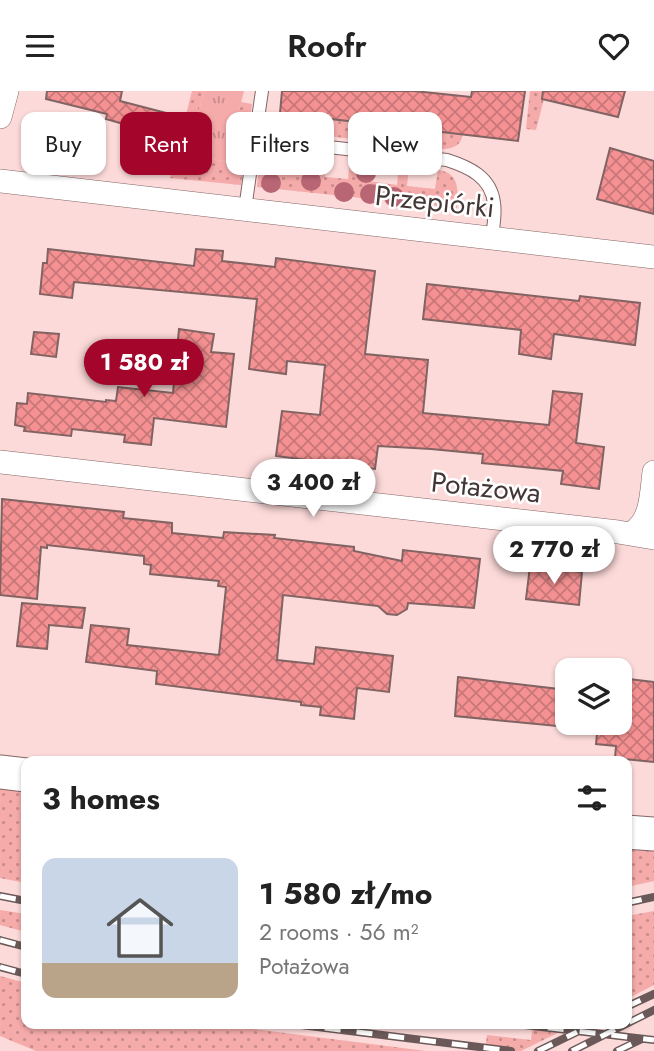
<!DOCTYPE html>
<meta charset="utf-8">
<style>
:root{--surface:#fff;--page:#f6f6f6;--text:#222;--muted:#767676;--line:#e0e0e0;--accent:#a3052b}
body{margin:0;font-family:Jost,sans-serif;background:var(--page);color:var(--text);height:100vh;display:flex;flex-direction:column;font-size:26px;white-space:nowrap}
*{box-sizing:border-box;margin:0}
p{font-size:23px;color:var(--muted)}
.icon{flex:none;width:38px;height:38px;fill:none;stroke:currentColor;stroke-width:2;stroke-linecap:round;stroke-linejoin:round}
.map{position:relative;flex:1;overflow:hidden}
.drawer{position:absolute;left:21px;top:665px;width:611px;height:273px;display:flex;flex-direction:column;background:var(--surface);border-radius:14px;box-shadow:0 2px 5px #0004}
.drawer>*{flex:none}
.top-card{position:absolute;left:21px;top:21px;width:612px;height:63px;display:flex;gap:14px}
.fabs{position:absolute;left:555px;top:567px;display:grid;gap:14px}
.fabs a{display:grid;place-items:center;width:77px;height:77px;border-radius:14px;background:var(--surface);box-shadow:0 2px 5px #0004;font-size:35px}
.price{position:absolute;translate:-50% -60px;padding:0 16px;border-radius:24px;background:#fff;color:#222;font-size:23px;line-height:46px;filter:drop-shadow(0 2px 4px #0008)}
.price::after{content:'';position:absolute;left:50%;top:42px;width:21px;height:16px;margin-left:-10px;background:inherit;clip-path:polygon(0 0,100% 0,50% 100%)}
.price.current{background:var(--accent);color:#fff}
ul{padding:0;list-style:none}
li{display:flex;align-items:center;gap:21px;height:175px;padding:0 21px}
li+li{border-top:2px solid var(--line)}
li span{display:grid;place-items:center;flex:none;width:196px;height:140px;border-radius:14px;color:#555}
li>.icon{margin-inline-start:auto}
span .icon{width:84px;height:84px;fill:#fffc;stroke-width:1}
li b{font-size:30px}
h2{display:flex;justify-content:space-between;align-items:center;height:84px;padding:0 21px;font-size:30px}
.chip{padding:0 24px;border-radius:14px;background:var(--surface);box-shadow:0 2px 5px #0004;font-size:24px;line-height:63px}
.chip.current{background:var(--accent);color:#fff}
header{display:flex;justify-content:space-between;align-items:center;height:91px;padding:0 21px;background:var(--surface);font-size:32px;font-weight:600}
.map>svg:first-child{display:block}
.grass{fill:url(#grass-dots)}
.park{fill:url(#park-tufts)}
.building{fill:url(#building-cross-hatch);stroke:#806362;stroke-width:2}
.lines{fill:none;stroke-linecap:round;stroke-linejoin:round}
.lane-casing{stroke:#846666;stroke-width:14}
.street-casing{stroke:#846666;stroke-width:24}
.secondary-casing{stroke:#846666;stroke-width:35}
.lane{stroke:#fff;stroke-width:12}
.street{stroke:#fff;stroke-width:23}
.secondary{stroke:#fff;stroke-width:33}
.rail-casing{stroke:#6b5959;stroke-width:8}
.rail{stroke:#fff;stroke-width:5;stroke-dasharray:16;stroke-linecap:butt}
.tree{fill:#b96674}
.labels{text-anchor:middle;stroke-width:5;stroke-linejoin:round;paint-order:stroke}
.street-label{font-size:28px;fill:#433636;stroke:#fff}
</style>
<header><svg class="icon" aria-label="menu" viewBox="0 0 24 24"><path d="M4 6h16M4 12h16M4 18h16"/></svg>Roofr<svg class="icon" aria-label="heart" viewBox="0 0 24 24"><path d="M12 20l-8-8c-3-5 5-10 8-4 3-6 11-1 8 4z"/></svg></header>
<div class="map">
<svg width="654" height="960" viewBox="0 0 654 960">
<defs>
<pattern id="grass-dots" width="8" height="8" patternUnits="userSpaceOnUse" patternTransform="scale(1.75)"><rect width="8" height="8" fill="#f5abaa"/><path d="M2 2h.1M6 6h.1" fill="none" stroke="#c88c8b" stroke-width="1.8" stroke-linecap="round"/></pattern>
<pattern id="park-tufts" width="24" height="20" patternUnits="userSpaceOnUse" patternTransform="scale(1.75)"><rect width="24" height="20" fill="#f5abaa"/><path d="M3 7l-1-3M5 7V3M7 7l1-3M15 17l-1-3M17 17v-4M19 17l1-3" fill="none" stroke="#c88c8b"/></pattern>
<pattern id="building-cross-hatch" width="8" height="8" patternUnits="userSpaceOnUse" patternTransform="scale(1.75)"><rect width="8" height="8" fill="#f59192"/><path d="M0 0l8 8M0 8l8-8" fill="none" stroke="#c87778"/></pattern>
</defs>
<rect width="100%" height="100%" fill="#fcdad9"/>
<path class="grass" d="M192 0H204L188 62 226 71 241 11 252 13 241 94 170 87Z
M530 0H546L536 39 526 38Z
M280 22 463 42C462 53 454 58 444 58L290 41 281 33Z
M270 59 268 79 296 82 299 63 327 66 325 86 348 88 350 69 371 71 369 90 397 94 399 74 409 75 407 95 435 98 438 79C460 82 458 99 457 117L257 96 260 66Z
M0 696 26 699V792L0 787Z
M627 756H654V790L627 796Z
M0 819 26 823V841L0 834Z
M654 820V894L627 908V825Z
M0 885 26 892V933H215L426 960H36L0 945Z
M533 933H576L521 960H485L487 944 531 949Z"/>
<path class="park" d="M204 0H244L226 71 188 62Z"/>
<path class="building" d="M47 0H122L120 10 174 24 164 65 136 58 141 38 106 28 107 23 46 8Z
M282 0H414L471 6 472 0H525L518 50 280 22Z
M543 0H625L618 26 542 8Z
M610 57 654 70V123L597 108Z
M48 158 194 175 196 158 223 160 222 170 275 176 276 167 375 180 365 263 428 269 423 322 549 334 553 300 582 303 576 352 604 356 599 398 561 393 563 380 482 372 483 363 431 358 378 355 375 378 276 365 282 320 320 324 325 274 287 270 286 283 249 278 257 208 74 191 72 207 40 203 43 172H47Z
M427 193 579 210 580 205 640 212 635 254 554 243 551 268 519 263 521 239 423 228Z
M179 238 214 243 211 261 234 263 226 336 154 327 151 354 124 351 125 344 72 338 71 345 24 340 25 336 15 334 17 312 27 313 28 302 106 311V309L116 310 118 296 173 302Z
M34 241 59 243 56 266 31 263Z
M2 408 124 421 123 427 172 432V442L223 447 224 441 275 444 274 447 354 456V460L402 470 403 459 480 468 474 517 408 512 407 518 397 524 387 523 378 515 283 504 277 569 314 573 316 556 393 565 389 601 357 597 354 628 320 624 321 616 301 614V611L156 593 157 580 86 571 91 534 129 538 127 554 219 564 226 496 218 495 219 490 150 483 151 474 144 473V465L47 454V457L41 456 37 508 0 504Z
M530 475 582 481 579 514 526 508Z
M22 512 85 517 82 537 49 534 47 558 17 555Z
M458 586 567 599V636L455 625Z
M620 587 654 591V671L615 667 616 655 596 653 598 632H620Z"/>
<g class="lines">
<g class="lane-casing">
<path id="lane" d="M255 48 262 0
M245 118 255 48 447 69C469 76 491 86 494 112 496 123 493 136 492 147"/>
</g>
<g class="street-casing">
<path id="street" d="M0 26 7 0
M0 90 654 166
M0 371 618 441 654 447
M632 442C652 429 651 404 654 381"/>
</g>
<g class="secondary-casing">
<path id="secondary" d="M0 681 26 684
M626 741 654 743"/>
</g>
<use href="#lane" class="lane"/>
<use href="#street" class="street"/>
<use href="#secondary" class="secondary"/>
<g class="rail-casing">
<path id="rail" d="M0 805 26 810
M626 812 654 806
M0 849 26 856
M0 876 26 883
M626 916 654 903
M293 933 511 960
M516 933 654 949
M538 960 577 941
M572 960 654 919
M617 960 642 948"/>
</g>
<use href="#rail" class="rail"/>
</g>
<g class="tree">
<circle cx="308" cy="69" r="10"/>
<circle cx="366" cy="82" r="10"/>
<circle cx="311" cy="90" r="10"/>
<circle cx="271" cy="92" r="10"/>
<circle cx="344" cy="101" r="10"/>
<circle cx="370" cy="103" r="10"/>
<circle cx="394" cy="106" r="10"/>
</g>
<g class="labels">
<g class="street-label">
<text transform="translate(435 110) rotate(6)" y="10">Przepiórki</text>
<text transform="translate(486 396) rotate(6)" y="10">Potażowa</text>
</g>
</g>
</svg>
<div class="fabs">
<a><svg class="icon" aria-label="layers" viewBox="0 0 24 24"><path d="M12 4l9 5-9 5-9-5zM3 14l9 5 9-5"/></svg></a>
</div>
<b class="price current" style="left:144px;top:308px">1 580 zł</b>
<b class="price" style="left:313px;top:428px">3 400 zł</b>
<b class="price" style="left:554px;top:495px">2 770 zł</b>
<div class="top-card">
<a class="chip">Buy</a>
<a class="chip current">Rent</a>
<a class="chip">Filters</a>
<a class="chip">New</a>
</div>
<section class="drawer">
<h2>3 homes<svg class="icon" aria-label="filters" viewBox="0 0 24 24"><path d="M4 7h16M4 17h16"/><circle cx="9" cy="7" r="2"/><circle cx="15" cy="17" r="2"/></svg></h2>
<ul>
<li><span style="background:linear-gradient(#c9d6e8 75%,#b9a48a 0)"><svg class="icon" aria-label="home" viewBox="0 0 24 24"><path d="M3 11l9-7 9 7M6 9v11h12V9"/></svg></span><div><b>1 580 zł/mo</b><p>2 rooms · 56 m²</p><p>Potażowa</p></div></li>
</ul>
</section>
</div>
